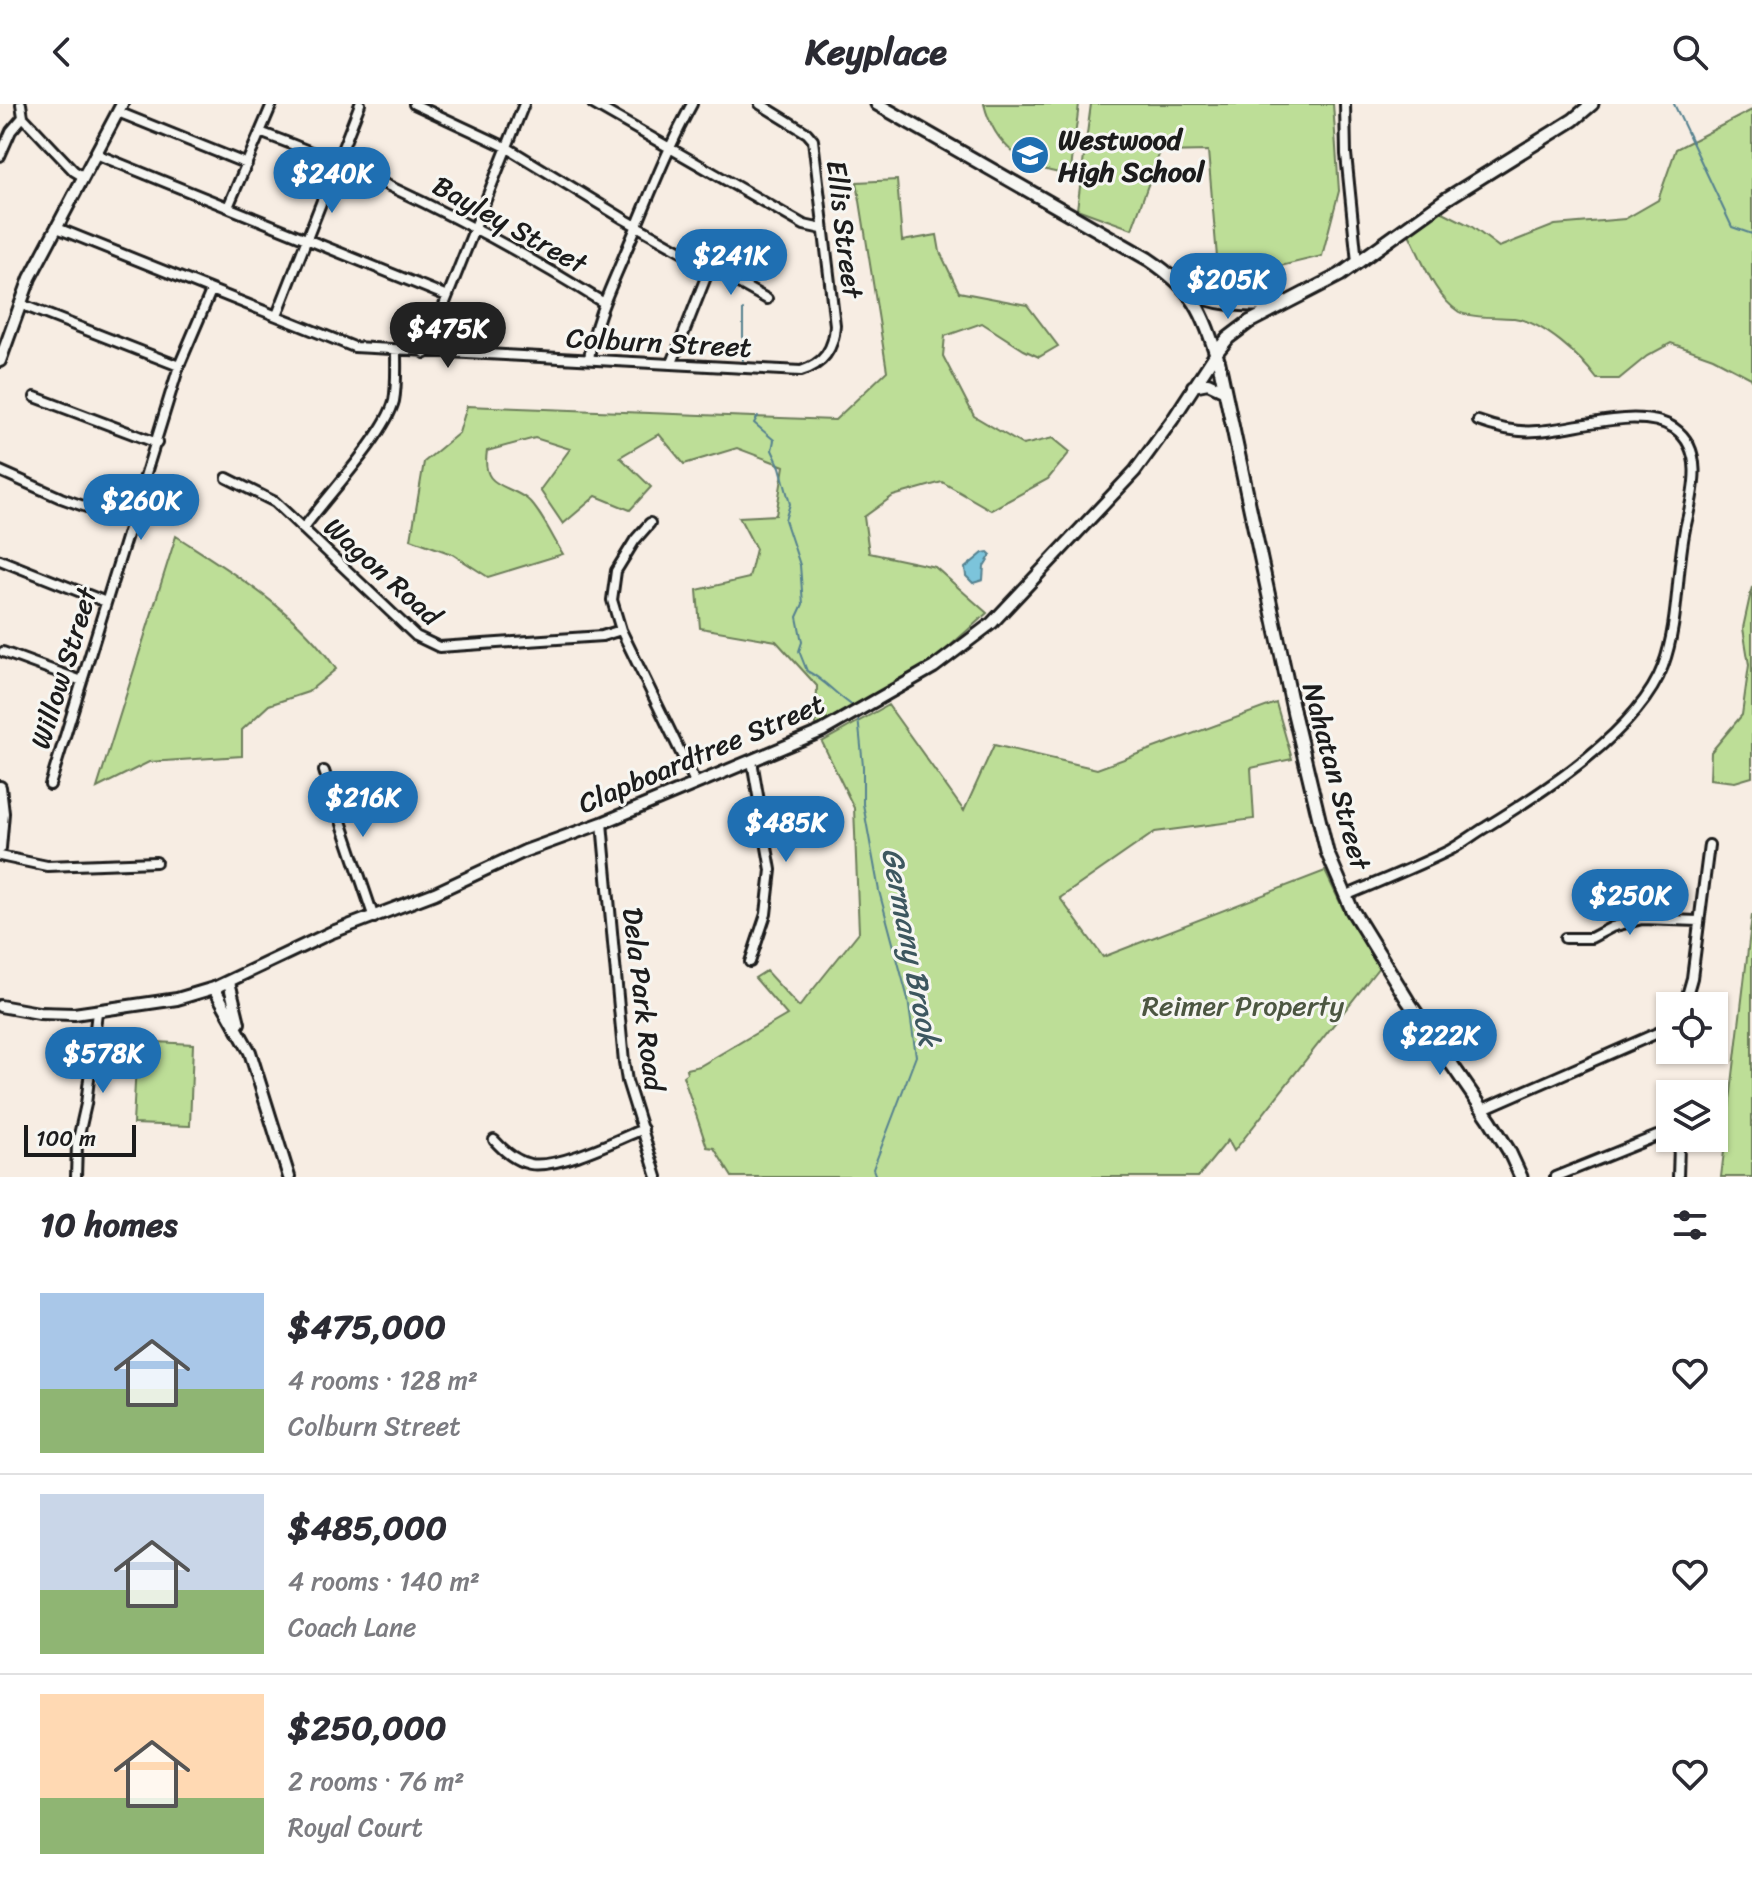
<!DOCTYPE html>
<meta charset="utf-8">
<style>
:root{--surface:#fff;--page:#f2f2f3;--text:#2b2b33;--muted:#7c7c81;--line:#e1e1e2;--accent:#1f6fb2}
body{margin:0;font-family:Sriracha,sans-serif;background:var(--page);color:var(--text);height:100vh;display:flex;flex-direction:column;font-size:30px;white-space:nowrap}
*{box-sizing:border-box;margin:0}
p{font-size:26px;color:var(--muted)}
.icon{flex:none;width:44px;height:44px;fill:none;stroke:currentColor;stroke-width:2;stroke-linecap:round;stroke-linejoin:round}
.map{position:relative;height:1073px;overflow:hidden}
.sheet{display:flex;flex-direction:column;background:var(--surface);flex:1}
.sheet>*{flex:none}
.buttons{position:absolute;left:1656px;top:888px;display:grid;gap:16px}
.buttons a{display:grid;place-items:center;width:72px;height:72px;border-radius:0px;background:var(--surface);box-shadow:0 2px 6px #0004;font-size:40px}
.scale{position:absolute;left:24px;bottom:20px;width:112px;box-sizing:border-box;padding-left:8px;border:4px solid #1c1c1c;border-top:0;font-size:22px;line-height:28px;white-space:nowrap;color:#1c1c1c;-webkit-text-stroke:6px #f6f6f2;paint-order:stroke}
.price{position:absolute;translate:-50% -68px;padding:0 18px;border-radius:28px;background:var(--accent);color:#fff;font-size:26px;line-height:52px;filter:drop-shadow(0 2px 4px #0008)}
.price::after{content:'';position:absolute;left:50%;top:48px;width:24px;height:18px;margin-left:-12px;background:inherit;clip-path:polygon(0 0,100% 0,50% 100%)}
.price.selected{background:#222;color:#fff}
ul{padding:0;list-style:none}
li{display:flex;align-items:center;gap:24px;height:200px;padding:0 40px}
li+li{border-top:2px solid var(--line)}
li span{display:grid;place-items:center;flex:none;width:224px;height:160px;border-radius:0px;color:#555}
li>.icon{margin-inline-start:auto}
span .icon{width:96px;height:96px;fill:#fffc;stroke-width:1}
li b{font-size:34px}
h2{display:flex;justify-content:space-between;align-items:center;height:96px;padding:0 40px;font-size:34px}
header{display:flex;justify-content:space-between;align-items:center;height:104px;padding:0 40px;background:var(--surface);font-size:36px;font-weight:700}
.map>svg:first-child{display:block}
.green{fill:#bdde97;stroke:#6c7d5a;stroke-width:2}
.water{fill:#7bc4db;stroke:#55818f;stroke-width:2}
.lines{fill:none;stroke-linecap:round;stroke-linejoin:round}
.stream{stroke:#55818f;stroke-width:2}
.minor-casing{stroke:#1c1c1c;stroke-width:14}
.tertiary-casing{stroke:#1c1c1c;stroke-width:16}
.secondary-casing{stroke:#1c1c1c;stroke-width:17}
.minor{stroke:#f6f6f2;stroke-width:8}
.tertiary{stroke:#f6f6f2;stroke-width:10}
.secondary{stroke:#f6f6f2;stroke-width:11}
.labels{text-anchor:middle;stroke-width:6;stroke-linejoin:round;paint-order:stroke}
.poi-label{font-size:28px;font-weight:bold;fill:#1c1c1c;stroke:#f6f6f2;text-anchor:start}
.street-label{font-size:28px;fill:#1c1c1c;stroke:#f6f6f2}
.park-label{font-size:28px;fill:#4c5641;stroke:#f6f6f2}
.water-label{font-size:30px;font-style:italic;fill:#3d575f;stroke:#f6f6f2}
</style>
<header><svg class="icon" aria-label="back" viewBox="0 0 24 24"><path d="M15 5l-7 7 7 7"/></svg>Keyplace<svg class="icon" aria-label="search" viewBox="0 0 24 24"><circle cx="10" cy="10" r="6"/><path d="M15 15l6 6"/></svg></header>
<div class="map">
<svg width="1752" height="1073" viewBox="0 0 1752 1073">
<rect width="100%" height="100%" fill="#f7ede3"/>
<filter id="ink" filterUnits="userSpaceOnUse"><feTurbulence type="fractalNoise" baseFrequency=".0125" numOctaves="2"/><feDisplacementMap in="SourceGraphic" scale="16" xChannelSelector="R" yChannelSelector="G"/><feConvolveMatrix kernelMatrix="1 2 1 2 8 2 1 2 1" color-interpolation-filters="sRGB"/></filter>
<g filter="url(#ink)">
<path class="green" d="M984 0H1079L1071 66 1066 70C1025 65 994 41 984 0Z
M1091 0H1333L1339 87 1322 152 1219 177 1208 47 1160 48 1132 125 1077 105Z
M1752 6V277L1751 274 1713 254 1671 239 1647 252 1619 275H1597C1580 252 1544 218 1514 214 1500 213 1469 214 1459 208 1434 192 1422 155 1409 130L1441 107 1471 122 1499 143 1555 121 1625 115 1658 96 1676 45Z
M897 76 902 137 937 131 940 148 959 188 1027 201 1058 242 1039 253 1024 246 982 219 945 232 943 252 974 312 1023 341 1053 334 1070 348 1048 375 991 406 942 378 893 392 864 413 869 449 935 463 987 509 933 557 816 622 817 582 776 537 700 524 697 486 749 474 756 445 739 413 776 411 784 362 737 344 684 360 659 330 620 353 651 383 630 406 596 392 563 420 540 386 570 345 535 334 487 347C481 384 505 379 527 395 539 404 554 436 563 450L488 473 452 450 411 435 424 358 459 329 467 302 835 316 887 267 857 78Z
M176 432C233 469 297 507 336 565L308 588 269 601 242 626V652L149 658 97 684Z
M1752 483V673L1735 678 1710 675 1711 648 1742 611 1749 561 1743 524Z
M1276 599 1292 655 1251 664 1254 715 1155 728 1060 794 1103 853 1325 767 1346 811 1379 863 1234 1047 1228 1036 1198 1073H732L714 1044 707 1043 683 972 687 969 686 965 700 962 787 911 755 874 766 867 799 903 859 828 854 704 822 638 888 601 964 707 994 641 1097 665Z
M1752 811V1073H1721Z
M137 937 193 940 190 1022 133 1020Z"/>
<path class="water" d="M988 448 991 451 984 462 983 476 973 479 966 472 965 464 983 449Z"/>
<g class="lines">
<path class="stream" d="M1674 0 1732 123 1752 130
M743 206V256
M758 312 754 319 774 336 772 346 780 363 790 400 785 416 800 461 803 500 797 513 802 538 799 547 807 567C825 576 836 591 853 602
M858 613 863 662V700L879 787 908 895 916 952 873 1065 876 1073"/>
<g class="minor-casing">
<path id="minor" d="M21 0 23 13 74 67 84 73
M414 0 506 43 624 115 767 195
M593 0 804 121 822 125
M1345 0 1346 50 1357 158
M118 8 247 60
M260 28C381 73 495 131 604 199
M96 50 447 192
M0 52 11 27 23 13
M228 103 272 0
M57 124 354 243 801 267C824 260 834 245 835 221L813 36 807 29 760 0
M20 200 179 262
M277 211 360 0
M425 249 524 0
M589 255C594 215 614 177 629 140 649 93 667 45 692 0
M672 259 710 163
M35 293 157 339
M0 367 61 394 131 419
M227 374 275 398 416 532 439 543 602 532 621 526
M650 419 635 436 616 467 612 496 621 526 696 680
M303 425C326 393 385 331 394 297 397 281 396 263 396 247
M0 456 106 498
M3 548 82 577
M324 667 374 814
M50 681 179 262 211 187
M602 719 624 958 627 977 657 1073
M0 752 47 762 156 758
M1345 792C1380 777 1416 763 1450 746 1463 739 1474 730 1486 723 1543 688 1639 627 1663 562 1679 519 1676 470 1685 425 1692 393 1707 347 1674 324 1640 302 1575 325 1537 327 1516 329 1497 324 1478 317
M1565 834H1591L1612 823 1642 815 1699 817
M750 858 766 810 771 766 752 657
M1684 902 1692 874 1709 741
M1483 1005 1662 927 1670 920
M1672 1034 1679 1041 1678 1073
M494 1036C504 1047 515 1057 530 1060 558 1065 617 1036 643 1025
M76 1073 77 1040 86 1000 97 908
M1555 1073 1657 1032 1670 1033"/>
</g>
<g class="tertiary-casing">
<path id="tertiary" d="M0 257 30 174 122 0
M1193 282 1208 279 1225 287
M0 683 3 709 0 744
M229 878 239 919
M214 884 250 948 289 1073
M0 902 39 909 74 910 177 895 214 884 330 829 435 789 525 747 602 719 822 627 934 563 992 519 1135 367 1173 315 1216 249"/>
</g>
<g class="secondary-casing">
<path id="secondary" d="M877 0 1148 155C1196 187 1202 207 1219 259L1294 610 1327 748 1352 806 1408 897 1490 1016 1509 1047 1521 1073
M1190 187C1215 202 1247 202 1275 200
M1216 249 1228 234 1249 218 1340 171 1446 95 1573 16 1592 0"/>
</g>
<use href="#minor" class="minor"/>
<use href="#tertiary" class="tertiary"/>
<use href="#secondary" class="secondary"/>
</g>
</g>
<defs>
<g id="school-disc" transform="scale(2)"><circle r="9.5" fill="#1f6fb2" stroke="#f6f6f2"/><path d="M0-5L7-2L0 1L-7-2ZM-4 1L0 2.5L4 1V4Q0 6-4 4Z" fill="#fff"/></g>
</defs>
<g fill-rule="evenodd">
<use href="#school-disc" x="1030" y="51"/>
</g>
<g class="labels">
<g class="poi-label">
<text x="1058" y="45">Westwood<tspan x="1058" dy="32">High School</tspan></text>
</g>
<g class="street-label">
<text transform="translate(510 120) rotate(29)" y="10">Bayley Street</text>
<text transform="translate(845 125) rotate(83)" y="10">Ellis Street</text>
<text transform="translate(659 238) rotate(3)" y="10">Colburn Street</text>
<text transform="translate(383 467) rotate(42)" y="10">Wagon Road</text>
<text transform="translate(63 564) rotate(-73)" y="10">Willow Street</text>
<text transform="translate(701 649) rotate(-23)" y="10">Clapboardtree Street</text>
<text transform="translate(1337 672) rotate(75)" y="10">Nahatan Street</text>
<text transform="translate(644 895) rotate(83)" y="10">Dela Park Road</text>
</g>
<g class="park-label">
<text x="1243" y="911">Reimer Property</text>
</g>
<g class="water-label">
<text transform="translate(911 843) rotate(79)" y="10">Germany Brook</text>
</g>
</g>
</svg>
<div class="buttons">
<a><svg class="icon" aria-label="locate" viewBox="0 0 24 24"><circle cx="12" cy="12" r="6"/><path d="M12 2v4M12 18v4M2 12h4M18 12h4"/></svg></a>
<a><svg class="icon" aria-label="layers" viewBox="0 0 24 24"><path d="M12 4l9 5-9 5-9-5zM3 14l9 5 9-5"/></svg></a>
</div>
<div class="scale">100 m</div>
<b class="price" style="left:332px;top:111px">$240K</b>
<b class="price" style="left:731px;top:193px">$241K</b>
<b class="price" style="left:1228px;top:217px">$205K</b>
<b class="price selected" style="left:448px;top:266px">$475K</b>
<b class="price" style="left:141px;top:438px">$260K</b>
<b class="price" style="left:363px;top:735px">$216K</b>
<b class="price" style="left:786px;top:760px">$485K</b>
<b class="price" style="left:1630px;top:833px">$250K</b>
<b class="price" style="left:1440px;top:973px">$222K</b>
<b class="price" style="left:103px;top:991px">$578K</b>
</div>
<section class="sheet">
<h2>10 homes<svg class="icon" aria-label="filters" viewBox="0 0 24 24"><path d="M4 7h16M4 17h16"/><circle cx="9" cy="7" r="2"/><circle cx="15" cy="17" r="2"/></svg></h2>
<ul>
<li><span style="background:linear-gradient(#a9c7e8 60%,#8fb573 0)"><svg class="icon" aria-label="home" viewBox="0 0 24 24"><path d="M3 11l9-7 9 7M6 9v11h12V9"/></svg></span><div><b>$475,000</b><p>4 rooms · 128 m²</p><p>Colburn Street</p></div><svg class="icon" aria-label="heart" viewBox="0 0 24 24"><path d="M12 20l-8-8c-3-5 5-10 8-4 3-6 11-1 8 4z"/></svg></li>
<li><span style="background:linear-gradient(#c9d6e8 60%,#8fb573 0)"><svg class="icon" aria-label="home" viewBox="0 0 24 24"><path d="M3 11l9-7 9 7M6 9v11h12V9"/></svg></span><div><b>$485,000</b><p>4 rooms · 140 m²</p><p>Coach Lane</p></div><svg class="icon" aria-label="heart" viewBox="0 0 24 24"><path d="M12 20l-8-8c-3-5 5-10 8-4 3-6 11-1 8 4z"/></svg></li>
<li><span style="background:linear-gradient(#ffd9b3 65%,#8fb573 0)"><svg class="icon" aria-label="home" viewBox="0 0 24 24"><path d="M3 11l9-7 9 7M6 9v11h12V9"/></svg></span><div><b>$250,000</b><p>2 rooms · 76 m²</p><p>Royal Court</p></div><svg class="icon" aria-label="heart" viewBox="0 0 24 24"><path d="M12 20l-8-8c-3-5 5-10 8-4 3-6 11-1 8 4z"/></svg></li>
</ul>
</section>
